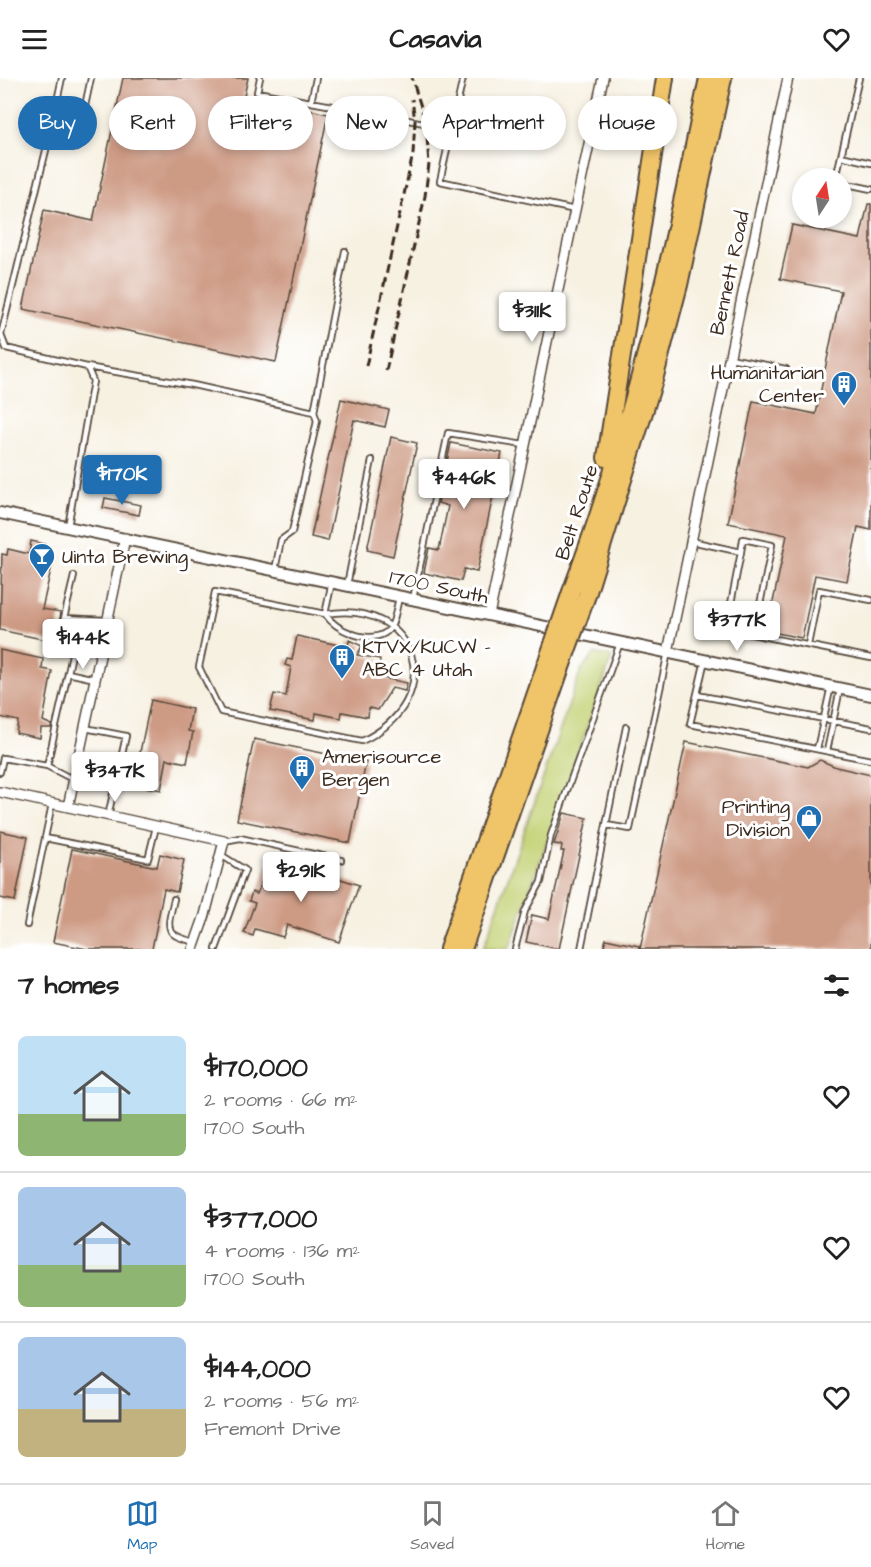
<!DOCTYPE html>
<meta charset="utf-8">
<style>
:root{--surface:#fff;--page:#f2f2f2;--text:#222;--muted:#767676;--line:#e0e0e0;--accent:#1f6fb2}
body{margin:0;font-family:"Architects Daughter",sans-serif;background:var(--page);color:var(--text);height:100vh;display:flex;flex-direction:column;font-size:22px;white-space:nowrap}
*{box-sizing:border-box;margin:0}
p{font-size:20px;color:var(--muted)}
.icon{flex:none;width:33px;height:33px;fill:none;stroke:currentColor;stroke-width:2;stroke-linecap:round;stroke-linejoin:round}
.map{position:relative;height:871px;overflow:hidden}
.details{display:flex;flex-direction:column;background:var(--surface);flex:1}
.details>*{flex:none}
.guide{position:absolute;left:18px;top:18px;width:836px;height:54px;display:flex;gap:12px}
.needle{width:39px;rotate:12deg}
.tools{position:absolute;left:792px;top:90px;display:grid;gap:12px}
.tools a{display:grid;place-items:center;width:60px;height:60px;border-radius:50%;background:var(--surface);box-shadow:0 3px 9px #0003;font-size:30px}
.price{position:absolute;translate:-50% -51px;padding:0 14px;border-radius:6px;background:#fff;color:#222;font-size:20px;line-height:39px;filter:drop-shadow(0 2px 3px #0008)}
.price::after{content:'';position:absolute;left:50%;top:36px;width:18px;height:14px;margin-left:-9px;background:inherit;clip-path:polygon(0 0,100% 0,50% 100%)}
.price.current{background:var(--accent);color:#fff}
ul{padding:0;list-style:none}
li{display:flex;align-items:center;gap:18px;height:150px;padding:0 18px}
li+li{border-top:2px solid var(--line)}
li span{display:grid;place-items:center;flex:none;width:168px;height:120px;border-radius:9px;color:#555}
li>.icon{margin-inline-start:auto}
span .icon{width:72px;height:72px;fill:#fffc;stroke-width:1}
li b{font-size:26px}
h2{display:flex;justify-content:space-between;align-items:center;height:72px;padding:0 18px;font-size:26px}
.pill{padding:0 21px;border-radius:27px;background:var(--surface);box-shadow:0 3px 9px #0003;font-size:21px;line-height:54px}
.pill.current{background:var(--accent);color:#fff}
header{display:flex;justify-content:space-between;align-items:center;height:78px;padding:0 18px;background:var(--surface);font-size:27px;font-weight:700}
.dock{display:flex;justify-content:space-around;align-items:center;height:84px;border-top:2px solid var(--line);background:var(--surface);font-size:16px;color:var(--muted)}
.dock a{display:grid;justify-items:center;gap:3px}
.dock .current{color:var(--accent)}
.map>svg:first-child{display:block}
.green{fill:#c3d173;stroke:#7f7e48;stroke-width:1.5}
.building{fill:#cd9a83}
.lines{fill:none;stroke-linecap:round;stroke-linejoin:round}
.service-casing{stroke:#57483b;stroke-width:8}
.minor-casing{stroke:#57483b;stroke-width:12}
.tertiary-casing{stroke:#57483b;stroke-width:14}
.motorway-casing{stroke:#57483b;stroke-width:20}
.service{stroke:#fff;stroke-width:4.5}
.minor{stroke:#fff;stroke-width:9}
.tertiary{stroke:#fff;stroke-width:10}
.motorway{stroke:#f0c469;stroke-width:16}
.rail{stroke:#3b2a1e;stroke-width:3;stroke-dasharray:9 4.5;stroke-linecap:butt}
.motorway-bridge-casing{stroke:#57483b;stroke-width:20;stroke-linecap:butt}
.motorway-bridge{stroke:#f0c469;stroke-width:16}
.labels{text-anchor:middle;stroke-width:6;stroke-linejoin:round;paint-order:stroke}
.street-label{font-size:20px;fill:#3b2a1e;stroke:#fff}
.poi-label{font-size:20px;fill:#3b2a1e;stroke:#fff;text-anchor:start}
</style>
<header><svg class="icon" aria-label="menu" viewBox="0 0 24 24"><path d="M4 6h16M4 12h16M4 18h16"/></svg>Casavia<svg class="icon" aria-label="heart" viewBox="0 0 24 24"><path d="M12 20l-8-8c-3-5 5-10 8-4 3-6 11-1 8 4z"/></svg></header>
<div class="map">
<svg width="871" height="871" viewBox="0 0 871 871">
<rect width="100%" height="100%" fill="#fff"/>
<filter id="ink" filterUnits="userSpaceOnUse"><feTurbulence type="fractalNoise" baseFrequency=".0167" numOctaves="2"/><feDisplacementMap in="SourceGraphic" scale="12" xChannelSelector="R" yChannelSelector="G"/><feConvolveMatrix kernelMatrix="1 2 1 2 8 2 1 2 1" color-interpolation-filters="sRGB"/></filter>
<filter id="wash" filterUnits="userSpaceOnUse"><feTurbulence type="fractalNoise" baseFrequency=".008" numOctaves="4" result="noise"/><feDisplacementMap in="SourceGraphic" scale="24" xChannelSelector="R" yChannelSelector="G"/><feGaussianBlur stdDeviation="1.35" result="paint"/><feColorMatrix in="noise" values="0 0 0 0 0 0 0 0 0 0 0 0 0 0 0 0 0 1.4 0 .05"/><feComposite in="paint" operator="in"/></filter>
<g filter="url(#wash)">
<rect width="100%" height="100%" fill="#f7f1e2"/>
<path class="green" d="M595 575 612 579 509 871H483L581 592Z"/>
<g id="blocks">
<path class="building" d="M123 0H248L244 18 328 36 276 284 23 231 44 132 93 143Z
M868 126H871V452L858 449 847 503 815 497 802 560 767 553 787 457 728 445 753 323 816 336 841 213 780 201 792 147 860 161Z
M341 321 389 332 385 349 354 342 328 463 311 459Z
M391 359 417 365 393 478 367 472Z
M451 365 502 375 477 494 464 491 461 503 424 495 429 470 439 472 448 428 438 425Z
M105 420 141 427 139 437 103 430Z
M31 463 45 466 41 484 52 487 42 531 61 534 56 564 0 552 2 476 7 477 8 471 29 476Z
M297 558 348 569 349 562 362 568 357 577 380 581 379 591 383 592V600L407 605 405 613 392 610 378 632 369 630 368 639 342 634 341 640 316 635 315 642 270 633 274 616 286 618 291 589 285 587 287 581 292 582Z
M0 572 43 581 42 591 52 593 43 643 52 647 51 650H41L40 660 16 655 18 643 0 639Z
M151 622 192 631 188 653 193 654 187 685 167 681 161 712 133 707Z
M254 661 366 684 350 765 237 742Z
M686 664 808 689 820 682 836 689 871 697V871H640Z
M564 735 587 740 559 871 526 864 532 837 549 841 564 773H561L562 767 554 766Z
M0 753 28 759 15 823 0 820Z
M72 771 157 789 160 776 184 782 177 814 164 811 152 871H87L53 864Z
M275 785 317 800 320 794 359 807 339 864 287 847 283 859 255 851 253 858 244 855 255 825 249 823 252 814 257 816 268 786 274 788Z
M606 861 639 868V871H603Z"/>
</g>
</g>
<g filter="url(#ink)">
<use href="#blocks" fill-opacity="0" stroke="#57483b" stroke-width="1.5"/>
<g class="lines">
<g class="service-casing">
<path id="service" d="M62 0 48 64 76 70 91 0
M260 0 257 14 451 50
M463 0 440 103 575 132
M859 0 841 78 871 85
M311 24 316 0
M48 64 1 257 6 270 87 289 93 303 68 449
M836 100 841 78
M842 105 871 111
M730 280 786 291
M87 289 193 307 314 334 317 343 292 454 281 462 275 492
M314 334 345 173
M691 463 741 474 726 551 871 580
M741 474 743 461 772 467 754 556
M74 498 64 540 108 542
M332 504 325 536C336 552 366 566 385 555 395 549 396 530 399 520
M347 507 372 382
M215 514 325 536C418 520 450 621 362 663L221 634 199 589Z
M413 521 448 355 524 367
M808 567 819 512 871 522
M705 582 690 646 871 682
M68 595 74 567 101 572
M697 617 871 650
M626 649 606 747 630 751 668 574
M85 650 126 658 108 738
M817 671 831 608
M827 673 840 611
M47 688 74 702
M0 694 3 680 47 688 68 595 95 601
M45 760 148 781 156 749
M224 763 240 760 341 782
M174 821C167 851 163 857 196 864
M27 847 52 726
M216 871 245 792 221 777
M515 871 525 833 541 804 551 757 620 565
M581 871 606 747"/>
</g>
<g class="minor-casing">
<path id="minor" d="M489 537 603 0
M668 574 788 0
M0 714 224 763 205 837 193 871
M68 729 125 460"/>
</g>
<g class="tertiary-casing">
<path id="tertiary" d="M0 435 871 617"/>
</g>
<g class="motorway-casing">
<path id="motorway" d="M606 380 665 0
M571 514C634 348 673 173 708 0
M587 517 654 302 679 207 723 0
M448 871 545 589
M463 871 560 592"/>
</g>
<use href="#service" class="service"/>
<use href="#minor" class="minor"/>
<use href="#tertiary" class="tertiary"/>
<use href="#motorway" class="motorway"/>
<path class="rail" d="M366 288 413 76 415 43 412 21
M386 293 425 118 429 86 426 45 412 0"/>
<g class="motorway-bridge-casing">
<path id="motorway-bridge" d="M545 589 571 514
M560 592 587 517"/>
</g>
<use href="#motorway-bridge" class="motorway-bridge"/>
</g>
</g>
<defs>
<g id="building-pin" transform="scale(1.35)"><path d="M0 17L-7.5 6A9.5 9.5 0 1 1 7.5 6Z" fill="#1f6fb2" stroke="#fff"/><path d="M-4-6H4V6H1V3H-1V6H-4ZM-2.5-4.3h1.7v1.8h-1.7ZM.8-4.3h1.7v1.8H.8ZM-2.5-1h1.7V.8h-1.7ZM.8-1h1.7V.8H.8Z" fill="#fff"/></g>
<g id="bar-pin" transform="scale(1.35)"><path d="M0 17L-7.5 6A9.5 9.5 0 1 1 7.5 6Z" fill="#1f6fb2" stroke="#fff"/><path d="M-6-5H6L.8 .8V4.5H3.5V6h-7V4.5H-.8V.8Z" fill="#fff"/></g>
<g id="shop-pin" transform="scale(1.35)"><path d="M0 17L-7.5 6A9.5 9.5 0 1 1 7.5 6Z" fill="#1f6fb2" stroke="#fff"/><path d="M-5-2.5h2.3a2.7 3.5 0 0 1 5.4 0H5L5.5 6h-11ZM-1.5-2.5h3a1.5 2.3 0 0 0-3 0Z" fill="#fff"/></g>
</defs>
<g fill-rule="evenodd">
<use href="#building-pin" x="844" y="306"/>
<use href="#bar-pin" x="42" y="478"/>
<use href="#building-pin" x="342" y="579"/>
<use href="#building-pin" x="302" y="690"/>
<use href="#shop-pin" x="809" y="740"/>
</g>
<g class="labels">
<g class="street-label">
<text transform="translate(729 195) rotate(-78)" y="7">Bennett Road</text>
<text transform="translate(576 434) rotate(-72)" y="7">Belt Route</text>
<text transform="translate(439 508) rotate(12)" y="7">1700 South</text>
</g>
<g class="poi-label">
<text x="824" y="301" text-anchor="end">Humanitarian<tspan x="824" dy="23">Center</tspan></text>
<text x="62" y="485">Uinta Brewing</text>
<text x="362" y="575">KTVX/KUCW -<tspan x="362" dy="23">ABC 4 Utah</tspan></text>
<text x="322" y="685">Amerisource<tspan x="322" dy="23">Bergen</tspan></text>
<text x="790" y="735" text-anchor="end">Printing<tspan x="790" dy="23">Division</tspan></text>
</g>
</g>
</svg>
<div class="tools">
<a><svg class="needle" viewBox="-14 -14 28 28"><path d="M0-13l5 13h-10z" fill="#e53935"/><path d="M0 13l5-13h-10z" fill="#767676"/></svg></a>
</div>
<b class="price" style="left:532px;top:265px">$311K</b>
<b class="price current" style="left:122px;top:428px">$170K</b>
<b class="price" style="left:464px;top:432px">$446K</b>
<b class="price" style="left:737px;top:574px">$377K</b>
<b class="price" style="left:83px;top:592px">$144K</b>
<b class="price" style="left:115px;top:725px">$347K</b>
<b class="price" style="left:301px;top:825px">$291K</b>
<div class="guide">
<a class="pill current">Buy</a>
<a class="pill">Rent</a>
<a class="pill">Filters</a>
<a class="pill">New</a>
<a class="pill">Apartment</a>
<a class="pill">House</a>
</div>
</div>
<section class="details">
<h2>7 homes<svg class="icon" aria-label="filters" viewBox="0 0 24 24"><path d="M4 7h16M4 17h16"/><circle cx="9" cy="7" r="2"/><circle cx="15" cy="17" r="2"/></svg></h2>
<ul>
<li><span style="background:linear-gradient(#bfe0f5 65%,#8fb573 0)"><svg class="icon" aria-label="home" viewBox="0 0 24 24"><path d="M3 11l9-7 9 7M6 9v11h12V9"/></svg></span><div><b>$170,000</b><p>2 rooms · 66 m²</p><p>1700 South</p></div><svg class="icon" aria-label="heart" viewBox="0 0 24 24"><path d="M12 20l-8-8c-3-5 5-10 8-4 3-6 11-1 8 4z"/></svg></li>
<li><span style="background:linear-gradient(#a9c7e8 65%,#8fb573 0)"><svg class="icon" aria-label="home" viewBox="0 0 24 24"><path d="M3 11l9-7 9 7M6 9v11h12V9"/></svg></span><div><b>$377,000</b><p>4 rooms · 136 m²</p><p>1700 South</p></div><svg class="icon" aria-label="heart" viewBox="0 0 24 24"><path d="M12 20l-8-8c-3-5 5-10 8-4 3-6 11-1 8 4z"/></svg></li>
<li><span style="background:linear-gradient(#a9c7e8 60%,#c2b280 0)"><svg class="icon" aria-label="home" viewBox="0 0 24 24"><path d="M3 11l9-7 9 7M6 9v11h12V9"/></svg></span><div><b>$144,000</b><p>2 rooms · 56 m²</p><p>Fremont Drive</p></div><svg class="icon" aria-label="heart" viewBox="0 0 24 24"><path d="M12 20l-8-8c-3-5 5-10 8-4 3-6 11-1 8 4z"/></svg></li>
</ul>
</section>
<nav class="dock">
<a class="current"><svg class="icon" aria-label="map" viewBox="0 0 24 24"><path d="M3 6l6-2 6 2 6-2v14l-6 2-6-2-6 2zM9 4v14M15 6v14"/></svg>Map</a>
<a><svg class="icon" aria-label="saved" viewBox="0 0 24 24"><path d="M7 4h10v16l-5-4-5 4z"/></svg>Saved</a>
<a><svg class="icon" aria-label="home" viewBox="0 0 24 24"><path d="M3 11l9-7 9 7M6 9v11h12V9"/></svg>Home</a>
</nav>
